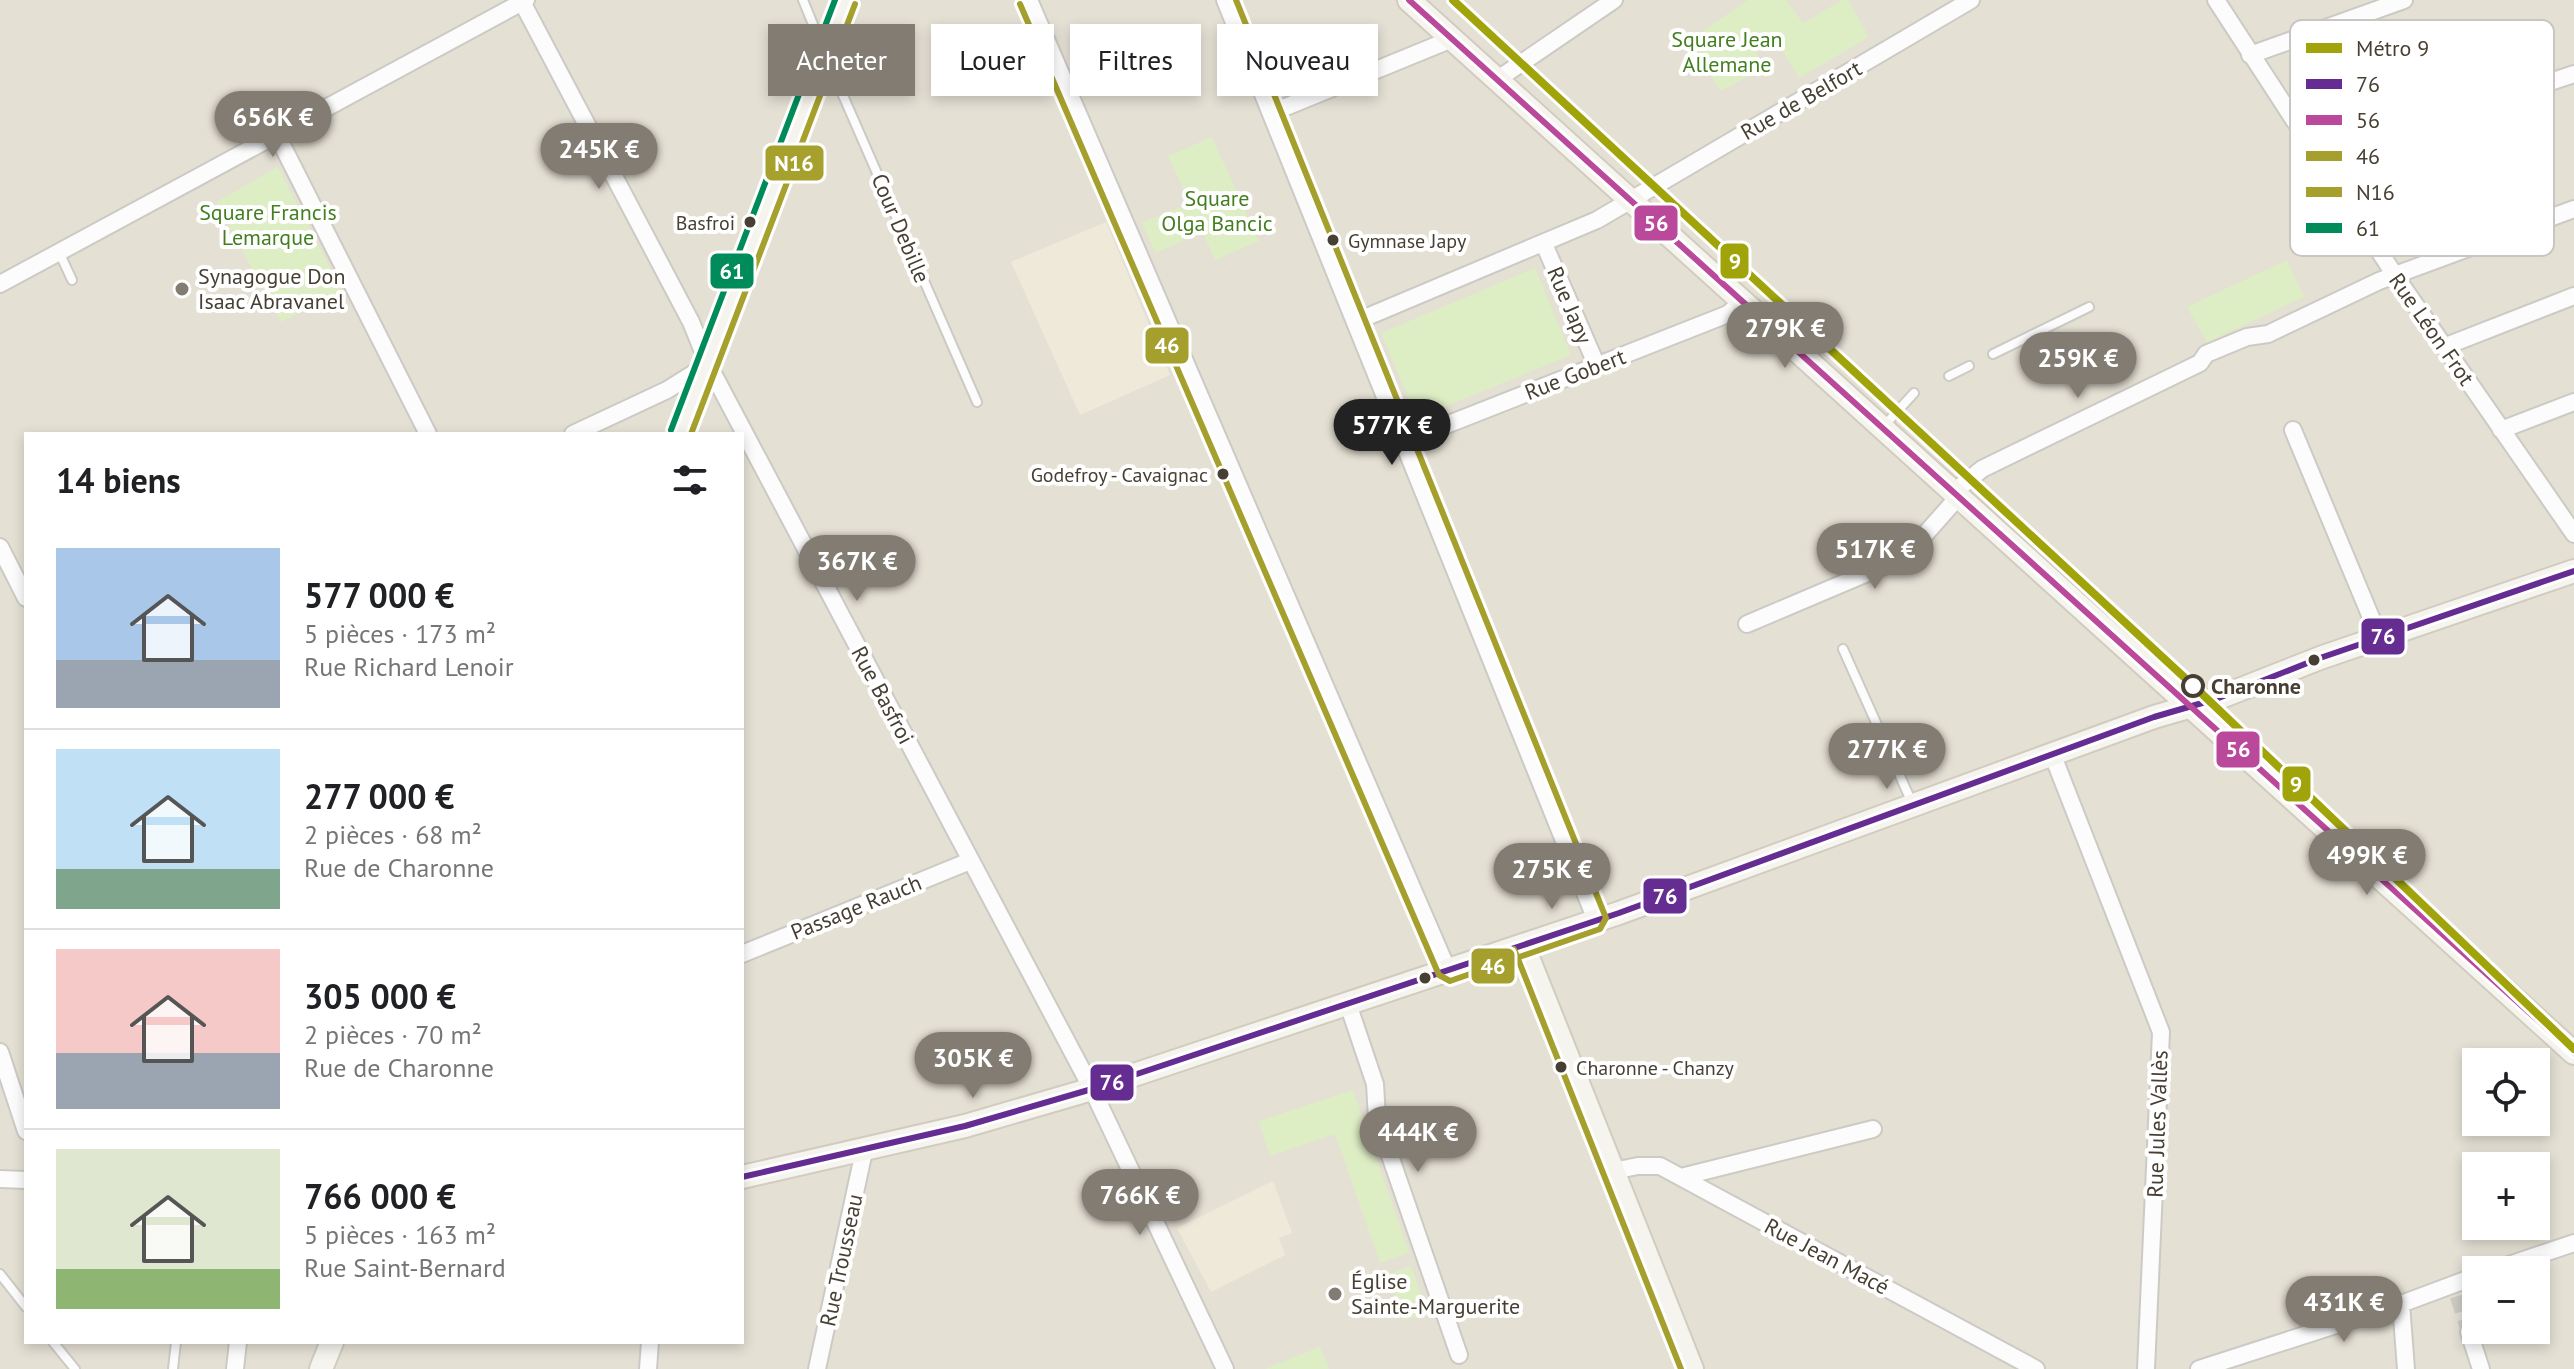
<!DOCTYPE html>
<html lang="fr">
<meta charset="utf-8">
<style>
:root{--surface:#fff;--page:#f2f2f2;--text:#202124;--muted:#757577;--line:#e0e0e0;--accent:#827c72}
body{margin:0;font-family:"PT Sans",sans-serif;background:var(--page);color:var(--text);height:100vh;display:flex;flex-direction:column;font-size:30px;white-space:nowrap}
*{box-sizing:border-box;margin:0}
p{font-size:26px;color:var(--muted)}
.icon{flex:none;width:44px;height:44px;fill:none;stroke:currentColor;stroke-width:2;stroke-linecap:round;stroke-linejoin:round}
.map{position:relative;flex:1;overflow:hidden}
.sheet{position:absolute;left:24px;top:432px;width:720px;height:912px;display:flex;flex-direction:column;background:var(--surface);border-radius:0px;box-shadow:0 4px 12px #0003}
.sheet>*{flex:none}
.hud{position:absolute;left:768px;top:24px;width:760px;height:72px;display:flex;gap:16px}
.tools{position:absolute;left:2462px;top:1048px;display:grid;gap:16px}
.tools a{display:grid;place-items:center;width:88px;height:88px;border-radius:0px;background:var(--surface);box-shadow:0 4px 12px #0003;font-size:40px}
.price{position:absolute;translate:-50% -68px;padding:0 18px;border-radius:28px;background:var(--accent);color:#fff;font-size:26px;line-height:52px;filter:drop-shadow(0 2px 4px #0008)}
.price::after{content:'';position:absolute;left:50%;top:48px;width:24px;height:18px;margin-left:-12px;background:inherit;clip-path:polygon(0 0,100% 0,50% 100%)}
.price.active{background:#222;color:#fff}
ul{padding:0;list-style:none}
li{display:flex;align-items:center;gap:24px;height:200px;padding:0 32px}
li+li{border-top:2px solid var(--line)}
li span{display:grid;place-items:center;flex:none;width:224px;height:160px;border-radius:0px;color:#555}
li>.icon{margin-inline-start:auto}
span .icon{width:96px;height:96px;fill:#fffc;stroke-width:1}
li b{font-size:34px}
h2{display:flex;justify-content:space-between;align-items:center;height:96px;padding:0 32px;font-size:34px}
.tag{padding:0 28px;border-radius:0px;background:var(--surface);box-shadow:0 4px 12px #0003;font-size:28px;line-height:72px}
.tag.active{background:var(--accent);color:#fff}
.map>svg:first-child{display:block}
.residential{fill:#e5e0d4;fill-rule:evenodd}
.education{fill:#efe9d9}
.green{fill:#ddedc4}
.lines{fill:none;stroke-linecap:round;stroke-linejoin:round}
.street-tunnel{stroke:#cecbc4;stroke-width:16;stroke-dasharray:16 8;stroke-linecap:butt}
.lane-casing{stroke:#cccac4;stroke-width:12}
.street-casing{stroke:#cccac4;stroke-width:20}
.secondary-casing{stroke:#d1ccbf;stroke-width:26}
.lane{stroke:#fdfcfc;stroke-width:8}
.street{stroke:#fdfcfc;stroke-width:16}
.secondary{stroke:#f6f4ee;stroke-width:22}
.bus-1-casing{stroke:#fff;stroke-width:12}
.bus-2-casing{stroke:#fff;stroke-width:12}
.bus-3-casing{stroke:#fff;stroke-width:12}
.bus-4-casing{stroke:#fff;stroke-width:12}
.bus-5-casing{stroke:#fff;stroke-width:12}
.bus-1{stroke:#652d91;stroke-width:6}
.bus-2{stroke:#ba499b;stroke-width:6}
.bus-3{stroke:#a5a02d;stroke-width:6}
.bus-4{stroke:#a6a02d;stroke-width:6}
.bus-5{stroke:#008c5a;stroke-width:6}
.metro-1-casing{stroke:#fff;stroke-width:14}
.metro-1{stroke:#a0a40a;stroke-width:8}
.bus-dot{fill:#473f33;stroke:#fff;stroke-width:3}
.poi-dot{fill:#827c72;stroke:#fff;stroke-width:3}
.stop-dot{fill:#fff;stroke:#473f33;stroke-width:4}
.labels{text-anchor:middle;stroke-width:8;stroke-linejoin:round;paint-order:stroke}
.bus-label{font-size:20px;fill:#473f33;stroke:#fff;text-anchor:end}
.park-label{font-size:22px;fill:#437f20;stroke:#fff}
.street-label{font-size:22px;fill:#473f33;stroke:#fff}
.poi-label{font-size:22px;fill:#473f33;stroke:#fff;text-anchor:start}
.stop-label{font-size:22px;font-weight:bold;fill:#473f33;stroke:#fff;text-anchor:start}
.key{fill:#fff;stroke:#c8c5c2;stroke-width:2}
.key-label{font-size:22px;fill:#473f33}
.line-badge{stroke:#fff;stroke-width:3}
.badge-label{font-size:22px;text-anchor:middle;font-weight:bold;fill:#fff}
</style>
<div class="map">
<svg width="2574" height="1369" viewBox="0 0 2574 1369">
<rect width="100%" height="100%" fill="#f0eee8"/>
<path class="residential" d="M0 0H2574V1369H0ZM26 434H742V1342H26ZM2476 1062H2536V1122H2476ZM2476 1166H2536V1226H2476ZM2476 1270H2536V1330H2476Z"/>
<path class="education" d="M1106 222 1170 375 1080 415 1011 262Z
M1273 1181 1292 1233 1279 1238 1285 1255 1211 1292 1177 1228Z"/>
<path class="green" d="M1748 0H1786L1803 23 1842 0H1848L1869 37 1799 78 1776 39 1756 52 1764 68 1721 91 1687 42Z
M1212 137 1259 241 1215 260 1203 233 1155 253 1142 223 1190 203 1168 156Z
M278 167 342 291 281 322 216 202Z
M2287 260 2304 297 2207 342 2187 307Z
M1535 268 1571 355 1417 418 1381 333Z
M1353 1090 1409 1253 1380 1263 1335 1134 1270 1156 1259 1121Z
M1411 1266 1428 1313 1404 1321 1388 1274Z
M1320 1347 1329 1369H1265Z"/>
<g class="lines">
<path class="street-tunnel" d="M2458 1296 2469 1332"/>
<g class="lane-casing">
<path id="lane" d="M803 0 823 49
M828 61 977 402
M59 252 72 280
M1993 354 2089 307
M1949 376 1969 366
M1883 427 1914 393
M1843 649 1913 805
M0 1274 26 1307
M53 1342 75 1369
M173 1369 176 1342"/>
</g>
<g class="street-casing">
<path id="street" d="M521 0 691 322 708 364 1092 1089 1225 1369
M1029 0 1448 971
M1225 0 1596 920
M2216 0 2396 277 2574 534
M2250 55 2404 0
M1498 79 1614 0
M1271 113 1452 39
M277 135 428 434
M2323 164 2362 145 2574 74
M1544 244 1597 366
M0 284 526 0
M1355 322 1597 220 1971 0
M2446 346 2574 296
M2293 430 2380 639
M2501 430 2574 402
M573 434 667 390 707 365
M1403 442 1728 314 1742 301
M1954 492 1982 469 2200 363 2206 354 2247 337 2268 334 2379 281 2574 209
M0 547 26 598
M1747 624 1905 557 1959 496
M2053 756 2161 1032 2146 1369
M742 954 970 861
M1348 1004 1375 1084 1377 1118 1459 1355
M0 1052 26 1131
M1613 1171 1638 1166H1660L2036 1369
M1681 1177 1873 1129
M0 1179 26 1180
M2494 1270 2574 1243
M2401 1304 2406 1369
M2469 1332 2481 1369
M235 1369 238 1342
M648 1369 650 1342
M817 1369 864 1151
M2199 1369 2401 1304 2476 1276"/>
</g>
<g class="secondary-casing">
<path id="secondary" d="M1409 0 2574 1053
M680 434 846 0
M1523 945 1692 1369
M742 1177 965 1126 1092 1089 1619 913 2154 717 2216 699 2320 658 2574 571
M321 1369 332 1342"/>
</g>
<use href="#lane" class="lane"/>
<use href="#street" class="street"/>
<use href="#secondary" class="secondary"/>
<g class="bus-1-casing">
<path id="bus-1" d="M742 1177 965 1126 1092 1089 1619 913 2154 717 2216 699 2320 658 2574 571"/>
</g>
<g class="bus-2-casing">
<path id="bus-2" d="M1409 0 2574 1053"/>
</g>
<g class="bus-3-casing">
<path id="bus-3" d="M1020 4 1439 975 1450 981 1600 929 1606 918 1236 0
M1514 949 1681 1369"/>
</g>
<g class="bus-4-casing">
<path id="bus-4" d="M691 434 855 4"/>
</g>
<g class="bus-5-casing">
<path id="bus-5" d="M671 430 835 0"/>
</g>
<use href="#bus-1" class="bus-1"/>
<use href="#bus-2" class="bus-2"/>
<use href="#bus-3" class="bus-3"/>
<use href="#bus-4" class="bus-4"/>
<use href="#bus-5" class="bus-5"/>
<g class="metro-1-casing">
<path id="metro-1" d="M1453 0 2199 691 2574 1049"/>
</g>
<use href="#metro-1" class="metro-1"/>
</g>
<g class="bus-dot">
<circle cx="750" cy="222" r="7"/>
<circle cx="1333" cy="240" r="7"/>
<circle cx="1223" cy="474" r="7"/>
<circle cx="2314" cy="660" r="7"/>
<circle cx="1425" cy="978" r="7"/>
<circle cx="1561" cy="1067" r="7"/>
</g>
<g class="poi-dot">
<circle cx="182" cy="289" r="8"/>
<circle cx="1335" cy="1294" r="8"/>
</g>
<circle class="stop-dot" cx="2193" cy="686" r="10"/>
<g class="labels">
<g class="bus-label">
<text x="735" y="230">Basfroi</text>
<text x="1348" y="248" text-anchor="start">Gymnase Japy</text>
<text x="1208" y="482">Godefroy - Cavaignac</text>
<text x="1576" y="1075" text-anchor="start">Charonne - Chanzy</text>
</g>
<g class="park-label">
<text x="1727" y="47">Square Jean<tspan x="1727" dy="25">Allemane</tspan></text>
<text x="1217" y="206">Square<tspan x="1217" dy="25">Olga Bancic</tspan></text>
<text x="268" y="220">Square Francis<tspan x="268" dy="25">Lemarque</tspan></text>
</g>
<g class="street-label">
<text transform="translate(1801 100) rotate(-30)" y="8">Rue de Belfort</text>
<text transform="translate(901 228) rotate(67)" y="8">Cour Debille</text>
<text transform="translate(1570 305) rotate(67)" y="8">Rue Japy</text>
<text transform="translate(2432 329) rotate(55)" y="8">Rue Léon Frot</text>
<text transform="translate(1575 374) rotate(-21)" y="8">Rue Gobert</text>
<text transform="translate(883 695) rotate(62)" y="8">Rue Basfroi</text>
<text transform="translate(856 907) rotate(-22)" y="8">Passage Rauch</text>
<text transform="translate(2157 1124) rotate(-88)" y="8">Rue Jules Vallès</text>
<text transform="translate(1827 1256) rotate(28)" y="8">Rue Jean Macé</text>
<text transform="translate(841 1260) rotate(-78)" y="8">Rue Trousseau</text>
</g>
<g class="poi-label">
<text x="198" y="284">Synagogue Don<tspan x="198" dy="25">Isaac Abravanel</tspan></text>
<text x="1351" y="1289">Église<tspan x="1351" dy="25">Sainte-Marguerite</tspan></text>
</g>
<g class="stop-label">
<text x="2211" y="694">Charonne</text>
</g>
</g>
<rect x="2290" y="20" width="264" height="236" rx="12" class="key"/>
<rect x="2306" y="43" width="36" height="10" fill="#a0a40a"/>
<rect x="2306" y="79" width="36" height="10" fill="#652d91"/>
<rect x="2306" y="115" width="36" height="10" fill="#ba499b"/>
<rect x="2306" y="151" width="36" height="10" fill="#a5a02d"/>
<rect x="2306" y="187" width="36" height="10" fill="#a6a02d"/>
<rect x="2306" y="223" width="36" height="10" fill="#008c5a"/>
<g class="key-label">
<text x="2356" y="56">Métro 9</text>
<text x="2356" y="92">76</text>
<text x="2356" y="128">56</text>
<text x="2356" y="164">46</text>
<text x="2356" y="200">N16</text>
<text x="2356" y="236">61</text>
</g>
<g class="line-badge">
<rect x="764" y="144" width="61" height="38" rx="8" fill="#a6a02d"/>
<rect x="1633" y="204" width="46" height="38" rx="8" fill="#ba499b"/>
<rect x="1719" y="242" width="31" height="38" rx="8" fill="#a0a40a"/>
<rect x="709" y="252" width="46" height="38" rx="8" fill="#008c5a"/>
<rect x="1144" y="326" width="46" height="39" rx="8" fill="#a5a02d"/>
<rect x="2360" y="617" width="46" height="39" rx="8" fill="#652d91"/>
<rect x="2215" y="730" width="46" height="39" rx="8" fill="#ba499b"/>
<rect x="2281" y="765" width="31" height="38" rx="8" fill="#a0a40a"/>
<rect x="1642" y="877" width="46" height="38" rx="8" fill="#652d91"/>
<rect x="1470" y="947" width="46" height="38" rx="8" fill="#a5a02d"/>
<rect x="1089" y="1063" width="46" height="39" rx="8" fill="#652d91"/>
</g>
<g class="badge-label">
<text x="794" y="171">N16</text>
<text x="1656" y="231">56</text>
<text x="1735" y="269">9</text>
<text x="732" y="279">61</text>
<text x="1167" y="353">46</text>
<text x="2383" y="644">76</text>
<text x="2238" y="757">56</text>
<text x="2296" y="792">9</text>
<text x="1665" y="904">76</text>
<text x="1493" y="974">46</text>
<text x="1112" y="1090">76</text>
</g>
</svg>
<div class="tools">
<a><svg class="icon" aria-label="locate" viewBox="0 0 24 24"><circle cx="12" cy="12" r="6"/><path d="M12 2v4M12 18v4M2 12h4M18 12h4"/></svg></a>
<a>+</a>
<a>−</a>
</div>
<b class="price" style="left:273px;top:159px">656K €</b>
<b class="price" style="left:599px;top:191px">245K €</b>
<b class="price" style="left:1785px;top:370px">279K €</b>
<b class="price" style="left:2078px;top:400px">259K €</b>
<b class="price active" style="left:1392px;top:467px">577K €</b>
<b class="price" style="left:1875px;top:591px">517K €</b>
<b class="price" style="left:857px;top:603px">367K €</b>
<b class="price" style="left:1887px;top:791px">277K €</b>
<b class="price" style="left:2367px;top:897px">499K €</b>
<b class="price" style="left:1552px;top:911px">275K €</b>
<b class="price" style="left:973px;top:1100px">305K €</b>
<b class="price" style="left:1418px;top:1174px">444K €</b>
<b class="price" style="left:1140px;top:1237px">766K €</b>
<b class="price" style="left:2344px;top:1344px">431K €</b>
<div class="hud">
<a class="tag active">Acheter</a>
<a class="tag">Louer</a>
<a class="tag">Filtres</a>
<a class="tag">Nouveau</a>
</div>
<section class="sheet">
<h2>14 biens<svg class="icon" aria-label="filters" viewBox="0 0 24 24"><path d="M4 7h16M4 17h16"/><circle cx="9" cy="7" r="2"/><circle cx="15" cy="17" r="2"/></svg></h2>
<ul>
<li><span style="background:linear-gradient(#a9c7e8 70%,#9aa5b1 0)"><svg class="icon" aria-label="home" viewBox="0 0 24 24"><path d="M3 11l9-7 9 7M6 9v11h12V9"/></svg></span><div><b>577 000 €</b><p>5 pièces · 173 m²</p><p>Rue Richard Lenoir</p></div></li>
<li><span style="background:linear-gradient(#bfe0f5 75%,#7fa58c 0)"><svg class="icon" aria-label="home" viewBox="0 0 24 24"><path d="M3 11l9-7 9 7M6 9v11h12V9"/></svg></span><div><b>277 000 €</b><p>2 pièces · 68 m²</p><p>Rue de Charonne</p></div></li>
<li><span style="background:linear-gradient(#f6c9c9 65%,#9aa5b1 0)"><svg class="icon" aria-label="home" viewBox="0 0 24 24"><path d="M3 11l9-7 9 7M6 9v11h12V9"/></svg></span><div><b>305 000 €</b><p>2 pièces · 70 m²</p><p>Rue de Charonne</p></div></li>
<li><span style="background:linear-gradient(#dfe7d0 75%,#8fb573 0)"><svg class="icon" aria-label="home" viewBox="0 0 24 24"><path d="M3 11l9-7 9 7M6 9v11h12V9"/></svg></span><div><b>766 000 €</b><p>5 pièces · 163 m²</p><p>Rue Saint-Bernard</p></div></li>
</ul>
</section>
</div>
